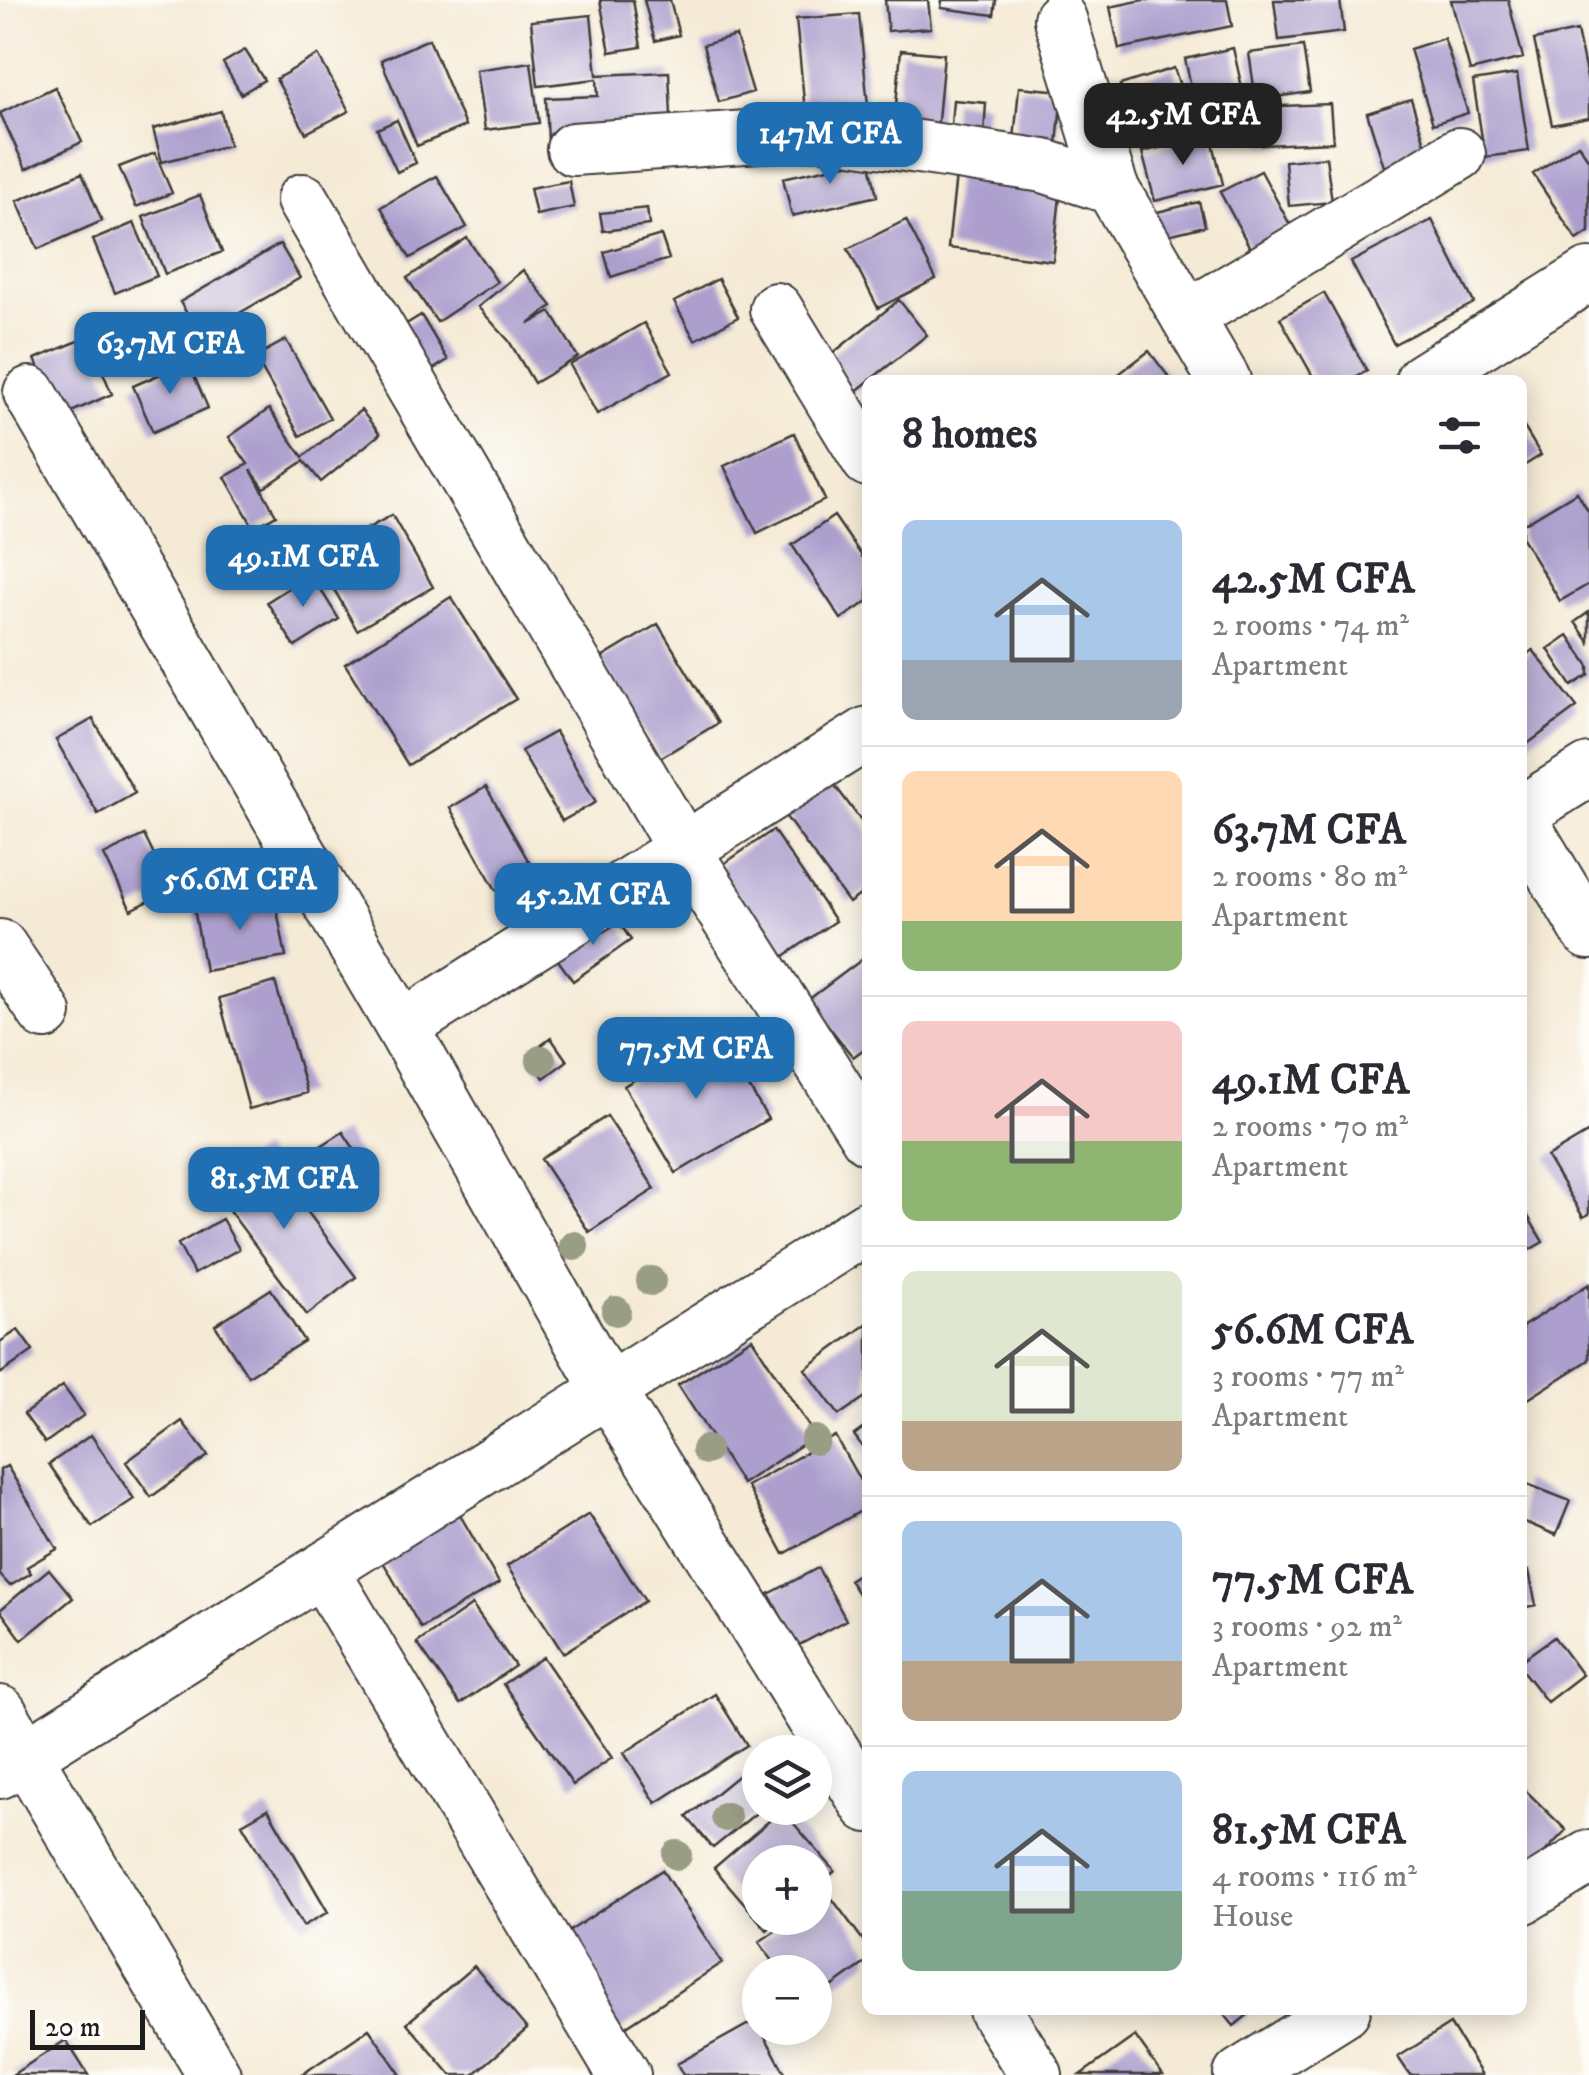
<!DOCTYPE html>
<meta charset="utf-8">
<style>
:root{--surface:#fff;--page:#f2f2f3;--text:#2b2b33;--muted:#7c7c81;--line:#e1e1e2;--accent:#1f6fb2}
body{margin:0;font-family:"IM FELL DW Pica",serif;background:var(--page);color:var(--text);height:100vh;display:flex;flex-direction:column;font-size:38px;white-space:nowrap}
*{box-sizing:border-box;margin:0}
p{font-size:32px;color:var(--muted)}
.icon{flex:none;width:55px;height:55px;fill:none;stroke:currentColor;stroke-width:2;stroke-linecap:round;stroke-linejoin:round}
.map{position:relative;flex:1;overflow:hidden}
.drawer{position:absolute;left:862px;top:375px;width:665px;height:1640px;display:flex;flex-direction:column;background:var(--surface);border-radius:15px;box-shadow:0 5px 25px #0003}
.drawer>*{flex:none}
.buttons{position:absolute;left:742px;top:1735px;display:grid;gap:20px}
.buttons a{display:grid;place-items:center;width:90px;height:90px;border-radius:50%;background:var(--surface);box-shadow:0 5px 25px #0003;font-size:50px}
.scale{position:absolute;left:30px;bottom:25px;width:115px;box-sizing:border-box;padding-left:10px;border:5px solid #1c1c1c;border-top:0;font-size:28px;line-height:35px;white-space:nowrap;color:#1c1c1c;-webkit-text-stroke:8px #fdfcf7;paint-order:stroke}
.price{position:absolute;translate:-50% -85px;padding:0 22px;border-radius:20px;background:var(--accent);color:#fff;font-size:32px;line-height:65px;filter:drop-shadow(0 2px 5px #0008)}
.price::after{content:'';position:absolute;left:50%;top:60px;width:30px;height:22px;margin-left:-15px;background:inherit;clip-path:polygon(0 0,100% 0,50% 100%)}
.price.current{background:#222;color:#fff}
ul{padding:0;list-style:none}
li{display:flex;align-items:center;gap:30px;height:250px;padding:0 40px}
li+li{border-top:2px solid var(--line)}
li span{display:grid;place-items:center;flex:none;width:280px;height:200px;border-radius:15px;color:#555}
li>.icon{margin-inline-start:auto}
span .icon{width:120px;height:120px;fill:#fffc;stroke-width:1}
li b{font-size:42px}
h2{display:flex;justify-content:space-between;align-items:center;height:120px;padding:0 40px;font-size:42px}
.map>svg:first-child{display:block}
.building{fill:#ac9fce}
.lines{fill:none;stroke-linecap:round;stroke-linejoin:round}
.minor-casing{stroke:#3d3b38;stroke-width:56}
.minor{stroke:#fff;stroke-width:52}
.tree{fill:#999d84}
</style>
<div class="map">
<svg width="1589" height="2075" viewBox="0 0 1589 2075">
<rect width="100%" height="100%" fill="#fdfcf7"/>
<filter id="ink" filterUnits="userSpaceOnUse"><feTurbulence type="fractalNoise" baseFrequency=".01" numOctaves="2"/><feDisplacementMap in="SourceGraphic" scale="20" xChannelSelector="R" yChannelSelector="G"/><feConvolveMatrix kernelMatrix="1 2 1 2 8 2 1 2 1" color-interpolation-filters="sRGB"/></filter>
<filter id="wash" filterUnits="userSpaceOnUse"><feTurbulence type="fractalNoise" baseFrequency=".0048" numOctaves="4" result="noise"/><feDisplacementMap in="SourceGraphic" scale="40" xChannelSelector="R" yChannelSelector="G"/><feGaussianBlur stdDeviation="2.25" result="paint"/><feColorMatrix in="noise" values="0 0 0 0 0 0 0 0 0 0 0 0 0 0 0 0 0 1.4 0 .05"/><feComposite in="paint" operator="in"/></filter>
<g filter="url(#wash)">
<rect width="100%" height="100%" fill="#f5ead5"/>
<g id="blocks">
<path class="building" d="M600 0H633L641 47 610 52Z
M644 0H670L679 35 655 41Z
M885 0H928L931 28 888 31Z
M942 0H996L994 15 941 8Z
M1143 0H1227L1232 26 1119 49 1110 7Z
M1274 0H1340L1344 32 1279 40Z
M1451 0H1508L1523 58 1470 71Z
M859 14 869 116 806 121 796 19Z
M591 15 597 75 669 72 672 137 548 142 546 98 598 96 597 79 538 86 531 21Z
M1577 31 1589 88V118L1552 125 1534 40Z
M736 36 753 92 719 102 703 45Z
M1444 38 1468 113 1433 124 1410 49Z
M429 39 465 126 417 146 381 60Z
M1303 46 1310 92 1256 100 1249 53Z
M1233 48 1244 96 1196 108 1185 59Z
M245 50 264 80 241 94 223 63Z
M901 50 944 54 936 143 893 139Z
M318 55 349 111 306 133 276 79Z
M531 62 539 123 485 130 476 70Z
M1174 68 1193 124 1139 142 1120 85Z
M1517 74 1529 151 1485 157 1473 81Z
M55 87 82 142 26 169 0 113Z
M1019 87 1062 91 1057 145 1014 140Z
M1411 99 1430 159 1386 173 1367 113Z
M953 100 986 103 983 151 949 149Z
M1330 104 1333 142 1262 145 1259 107Z
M221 111 229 145 162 162 153 129Z
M397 120 416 163 397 172 377 129Z
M1211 135 1223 184 1155 201 1142 152Z
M1578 144 1589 160V232L1577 240 1533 174Z
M155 153 172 193 136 207 119 167Z
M1326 157 1332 202 1289 206 1285 161Z
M869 159 877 196 792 216 783 178Z
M957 166 1062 178 1053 261 948 248Z
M1261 171 1296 236 1255 257 1220 192Z
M82 173 102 221 38 249 17 201Z
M437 176 467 227 410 258 381 207Z
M569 181 574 207 536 215 530 188Z
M200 195 222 252 165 274 143 217Z
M1199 202 1205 226 1160 237 1153 213Z
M647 208 649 225 603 231 600 213Z
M906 220 936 279 878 308 848 249Z
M1432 220 1474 303 1394 344 1351 262Z
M134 223 157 276 115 293 93 240Z
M661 235 669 259 611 277 604 252Z
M467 238 497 282 437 322 407 278Z
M280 244 300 278 200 336 180 302Z
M523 270 552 306 529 324 551 312 578 357 534 383 509 341 478 307Z
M718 279 738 317 695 340 674 302Z
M1324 293 1367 371 1350 380H1315L1280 318Z
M899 300 927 335 855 392 827 358Z
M421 315 448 360 427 373 400 328Z
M644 323 672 372 597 414 570 365Z
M88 337 112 394 60 417 35 359Z
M286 340 330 418 300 436 255 357Z
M1149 351 1171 380H1111Z
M188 362 208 408 153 432 133 386Z
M269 409 303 457 361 410 380 434 321 482 304 461 264 488 251 470 276 515 254 528 225 477 248 464 229 437Z
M1522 424 1541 455 1522 467Z
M794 433 825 500 757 533 724 466Z
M1577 492 1589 512V584L1560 601 1522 538V525Z
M392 515 433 587 357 630 316 557Z
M834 516 868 565V601L841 619 792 545Z
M311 574 339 619 295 647 267 602Z
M451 597 516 699 408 765 345 664Z
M1589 612V642L1575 622Z
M658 624 718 723 660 758 600 659Z
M1568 635 1589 666V675L1572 686 1548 649Z
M1533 650 1577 707 1522 748V658Z
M93 719 135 793 98 814 56 740Z
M555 732 596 802 562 821 521 751Z
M825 772 868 830V889L849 903 778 806Z
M486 787 533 869 496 890 450 808Z
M773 830 835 921 774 963 712 872Z
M144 835 171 890 131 910 104 855Z
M274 894 286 957 205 971 194 908Z
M614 915 631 940 573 981 555 956Z
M868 955V1046L853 1057 808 1000Z
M275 982 307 1093 249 1109 219 998Z
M716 1031 768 1119 676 1173 624 1086Z
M551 1038 567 1061 544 1078 528 1055Z
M607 1116 655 1189 589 1232 541 1159Z
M343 1132 375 1180 330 1208 299 1160Z
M1589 1132V1214L1583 1217 1547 1157Z
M261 1149 356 1277 307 1315 211 1186Z
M1522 1206 1543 1242 1522 1254Z
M222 1219 239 1249 194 1274 178 1244Z
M1589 1284V1360L1522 1403V1327Z
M271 1289 304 1341 248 1376 215 1325Z
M868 1323V1395L839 1415 805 1369Z
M18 1330 33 1351 0 1374V1342Z
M752 1338 815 1436 742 1484 678 1385Z
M63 1386 84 1415 45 1443 24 1414Z
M182 1421 208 1456 151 1497 126 1462Z
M868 1425V1454L854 1435Z
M91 1435 134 1499 92 1527 49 1464Z
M835 1436 868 1495V1507L784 1554 747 1486Z
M7 1466 57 1549 27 1567 31 1573 10 1586 0 1575V1470Z
M1522 1482 1570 1501 1556 1535 1522 1521Z
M452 1501 499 1583 421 1628 374 1546Z
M589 1514 645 1601 563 1653 507 1566Z
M818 1568 846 1620 797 1646 769 1594Z
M868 1568V1609L849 1580Z
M49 1569 73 1598 22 1640 0 1610Z
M1529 1571 1536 1605 1522 1608V1572Z
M472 1605 515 1666 460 1704 417 1643Z
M1554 1637 1582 1675 1547 1702 1522 1670V1660Z
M543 1657 612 1758 573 1785 503 1684Z
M715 1694 747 1745 656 1803 624 1753Z
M741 1773 760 1796V1810L713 1848 687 1817Z
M1522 1787 1566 1830 1522 1876Z
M268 1809 328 1912 303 1926 242 1824Z
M782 1810 835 1871 815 1888V1862H760V1918H781L767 1930 714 1868Z
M662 1870 722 1963 619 2031 559 1938Z
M828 1893 868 1947V1961L815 1999V1972H781L759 1942 794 1918H815V1902Z
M474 1966 527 2029 473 2075H451L407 2023Z
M1221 2010H1254L1234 2026Z
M756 2020 786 2075H683L677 2064Z
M1450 2024 1482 2075H1410L1398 2057Z
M369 2029 401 2075H301Z
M1135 2036 1163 2075H1080Z
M66 2040 88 2075H12Z"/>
</g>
</g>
<g filter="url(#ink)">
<use href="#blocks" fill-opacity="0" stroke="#3d3b38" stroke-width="2.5"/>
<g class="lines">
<g class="minor-casing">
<path id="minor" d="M1060 19 1112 188 1224 380
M573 149 819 132 1044 166 1112 188
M303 200 684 850 868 1138
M776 309 868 460
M1187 317 1459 154
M1422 380 1589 275
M30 393 402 1027 608 1390 868 1806
M1522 812 1589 770
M1522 822 1589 933
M0 946 45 1013
M402 1027 868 733
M322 1570 624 2075
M0 1712 214 2075
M0 1772 868 1227
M1522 1898 1589 1857
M995 2010 1036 2075
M1240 2075 1344 2010"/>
</g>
<use href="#minor" class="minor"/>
</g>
<g class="tree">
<circle cx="644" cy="1042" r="15"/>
<circle cx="541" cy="1060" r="15"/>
<circle cx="574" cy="1246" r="15"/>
<circle cx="651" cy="1281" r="15"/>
<circle cx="616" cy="1311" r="15"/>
<circle cx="815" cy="1440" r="15"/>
<circle cx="706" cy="1450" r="15"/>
<circle cx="726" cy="1817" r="15"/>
<circle cx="677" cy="1855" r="15"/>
</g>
</g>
</svg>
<div class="buttons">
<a><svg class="icon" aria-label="layers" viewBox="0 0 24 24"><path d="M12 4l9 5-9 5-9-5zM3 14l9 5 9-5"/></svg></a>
<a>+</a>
<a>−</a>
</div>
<div class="scale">20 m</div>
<b class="price current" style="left:1183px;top:168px">42.5M CFA</b>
<b class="price" style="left:830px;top:187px">147M CFA</b>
<b class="price" style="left:170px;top:397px">63.7M CFA</b>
<b class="price" style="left:303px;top:610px">49.1M CFA</b>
<b class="price" style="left:240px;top:933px">56.6M CFA</b>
<b class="price" style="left:593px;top:948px">45.2M CFA</b>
<b class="price" style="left:696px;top:1102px">77.5M CFA</b>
<b class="price" style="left:284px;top:1232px">81.5M CFA</b>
<section class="drawer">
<h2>8 homes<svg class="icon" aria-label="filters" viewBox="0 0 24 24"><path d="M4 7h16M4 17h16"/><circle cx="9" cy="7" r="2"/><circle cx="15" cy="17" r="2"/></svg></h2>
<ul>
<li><span style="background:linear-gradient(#a9c7e8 70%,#9aa5b1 0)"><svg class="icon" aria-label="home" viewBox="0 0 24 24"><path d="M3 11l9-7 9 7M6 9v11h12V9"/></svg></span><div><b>42.5M CFA</b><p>2 rooms · 74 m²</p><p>Apartment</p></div></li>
<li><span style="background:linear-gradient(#ffd9b3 75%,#8fb573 0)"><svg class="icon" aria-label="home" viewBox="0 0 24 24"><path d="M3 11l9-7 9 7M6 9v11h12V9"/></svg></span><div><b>63.7M CFA</b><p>2 rooms · 80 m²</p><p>Apartment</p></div></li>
<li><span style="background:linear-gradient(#f6c9c9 60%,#8fb573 0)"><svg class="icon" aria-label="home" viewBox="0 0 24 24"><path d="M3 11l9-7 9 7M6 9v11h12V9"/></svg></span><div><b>49.1M CFA</b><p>2 rooms · 70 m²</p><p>Apartment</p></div></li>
<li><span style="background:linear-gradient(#dfe7d0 75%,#b9a48a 0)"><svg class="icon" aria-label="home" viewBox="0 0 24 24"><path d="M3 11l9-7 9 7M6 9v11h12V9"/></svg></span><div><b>56.6M CFA</b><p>3 rooms · 77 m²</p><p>Apartment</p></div></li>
<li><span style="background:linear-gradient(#a9c7e8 70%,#b9a48a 0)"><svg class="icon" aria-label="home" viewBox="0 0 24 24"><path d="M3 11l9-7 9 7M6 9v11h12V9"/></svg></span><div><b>77.5M CFA</b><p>3 rooms · 92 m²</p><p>Apartment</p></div></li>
<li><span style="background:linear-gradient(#a9c7e8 60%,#7fa58c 0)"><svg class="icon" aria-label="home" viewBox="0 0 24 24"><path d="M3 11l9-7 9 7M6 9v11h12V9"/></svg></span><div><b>81.5M CFA</b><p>4 rooms · 116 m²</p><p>House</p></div></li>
</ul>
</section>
</div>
